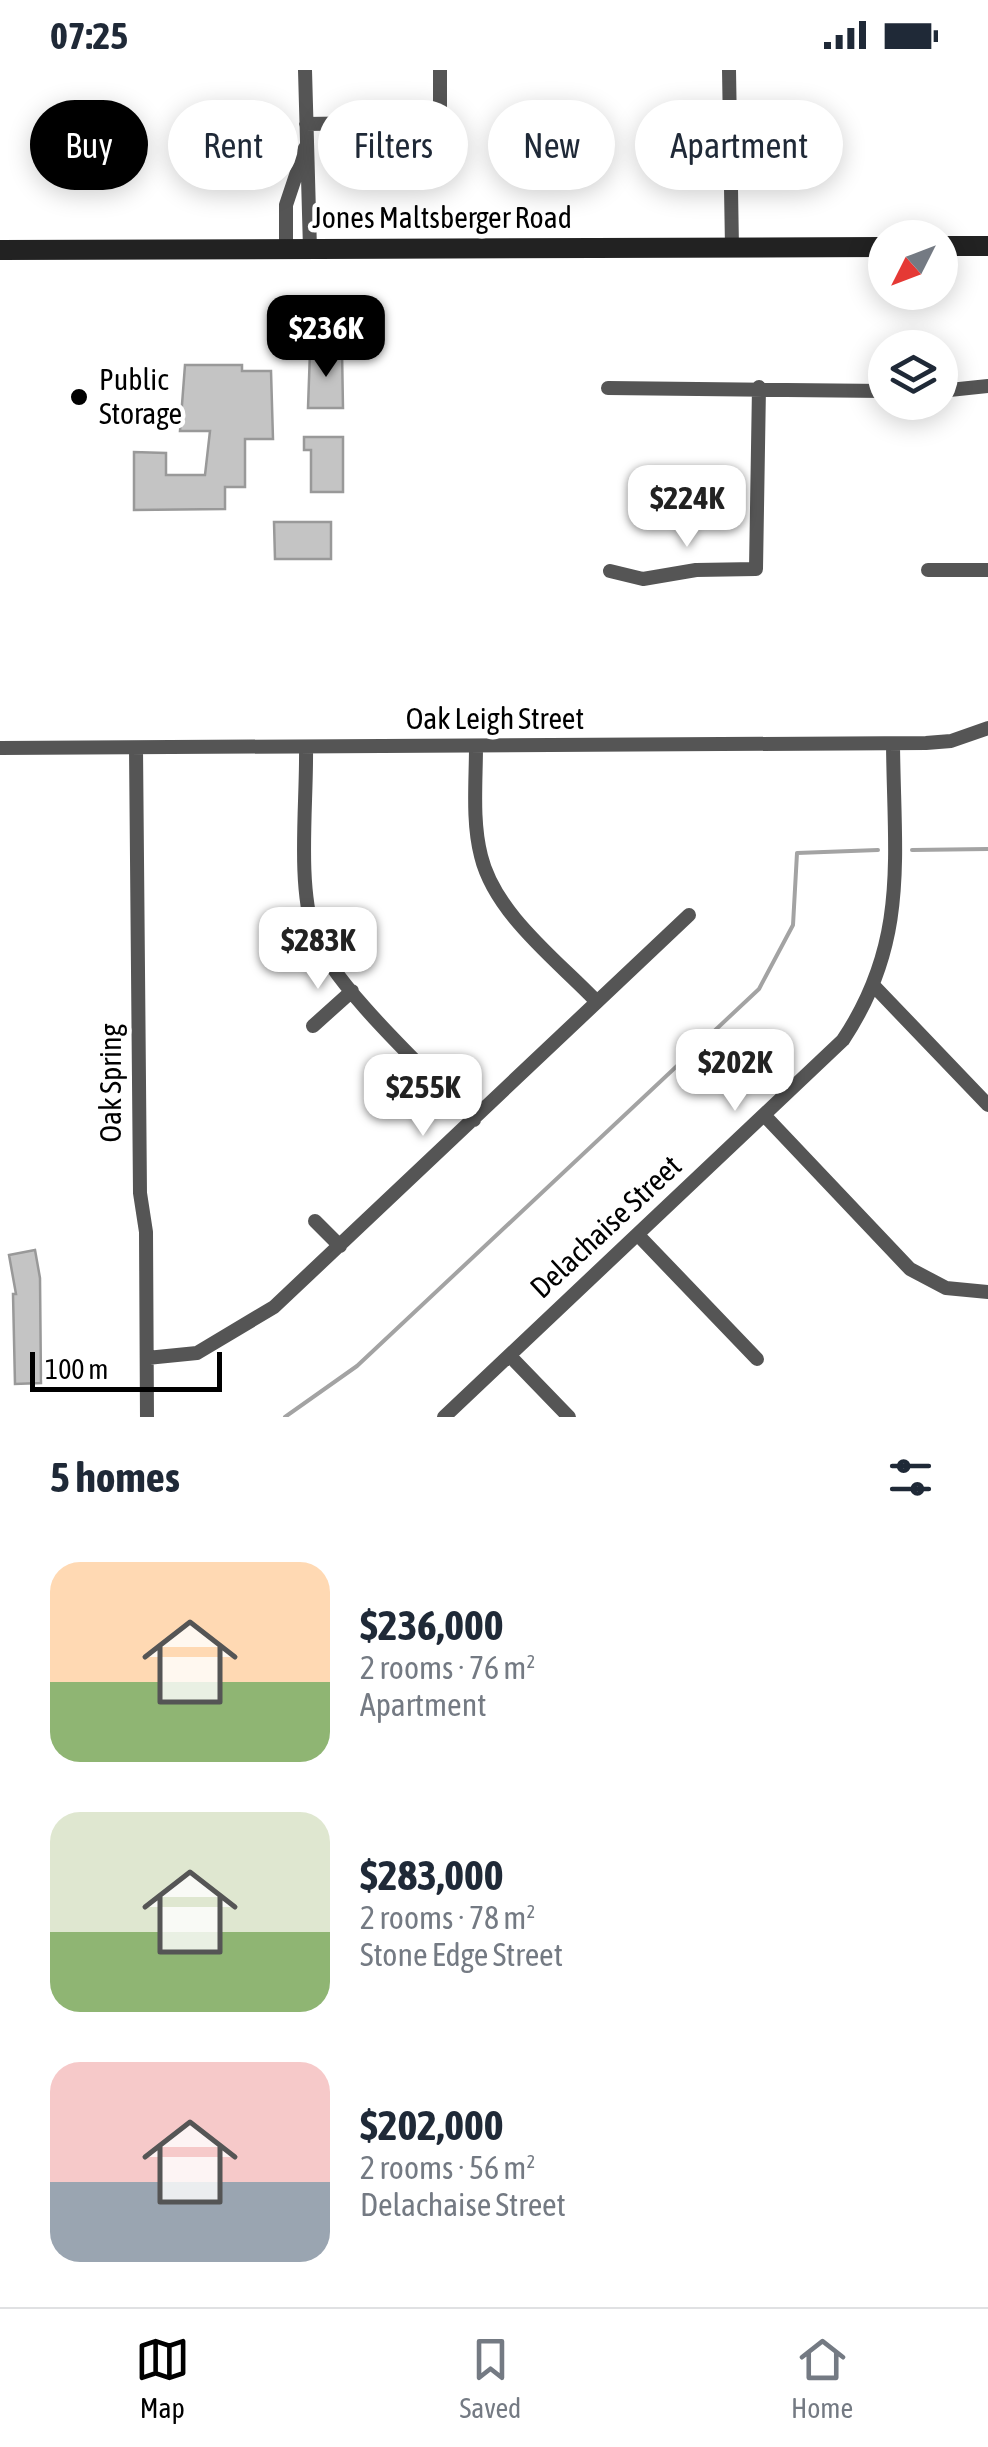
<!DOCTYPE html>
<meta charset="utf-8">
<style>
:root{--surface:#fff;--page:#f2f2f3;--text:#1f2937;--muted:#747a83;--line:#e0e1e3;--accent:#000}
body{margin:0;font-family:"Asap Condensed",sans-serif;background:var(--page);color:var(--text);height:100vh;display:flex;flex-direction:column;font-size:38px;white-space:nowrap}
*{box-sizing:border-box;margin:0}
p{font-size:32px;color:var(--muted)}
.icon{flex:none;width:55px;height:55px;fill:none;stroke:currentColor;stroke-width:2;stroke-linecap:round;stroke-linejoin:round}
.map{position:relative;height:1347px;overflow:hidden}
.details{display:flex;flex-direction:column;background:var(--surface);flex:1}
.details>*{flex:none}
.top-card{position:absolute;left:30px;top:30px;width:930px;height:90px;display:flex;gap:20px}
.needle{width:65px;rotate:228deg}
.fabs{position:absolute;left:868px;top:150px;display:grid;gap:20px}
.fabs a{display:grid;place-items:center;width:90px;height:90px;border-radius:50%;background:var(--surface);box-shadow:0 5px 25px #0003;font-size:50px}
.scale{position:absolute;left:30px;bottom:25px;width:192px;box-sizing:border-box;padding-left:10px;border:5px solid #000;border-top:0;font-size:28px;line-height:35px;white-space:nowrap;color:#000;-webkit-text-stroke:8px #fff;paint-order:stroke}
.price{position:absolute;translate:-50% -85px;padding:0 22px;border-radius:20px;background:#fff;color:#222;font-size:32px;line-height:65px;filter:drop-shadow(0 2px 5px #0008)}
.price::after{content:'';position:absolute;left:50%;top:60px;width:30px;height:22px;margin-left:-15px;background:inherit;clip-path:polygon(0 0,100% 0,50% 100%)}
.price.current{background:var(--accent);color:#fff}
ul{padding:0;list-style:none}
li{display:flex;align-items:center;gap:30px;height:250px;padding:0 50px}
li span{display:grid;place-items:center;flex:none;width:280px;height:200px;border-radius:30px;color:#555}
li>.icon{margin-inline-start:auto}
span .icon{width:120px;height:120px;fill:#fffc;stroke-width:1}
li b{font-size:42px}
h2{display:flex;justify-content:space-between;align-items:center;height:120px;padding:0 50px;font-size:42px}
.tag{padding:0 35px;border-radius:45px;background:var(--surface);box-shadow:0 5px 25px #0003;font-size:35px;line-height:90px}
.tag.current{background:var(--accent);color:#fff}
.status{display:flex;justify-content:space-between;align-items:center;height:70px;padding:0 50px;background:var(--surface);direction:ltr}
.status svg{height:28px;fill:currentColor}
.tab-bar{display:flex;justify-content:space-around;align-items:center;height:140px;border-top:2px solid var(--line);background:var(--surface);font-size:28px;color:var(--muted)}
.tab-bar a{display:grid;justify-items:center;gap:5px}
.tab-bar .current{color:var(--accent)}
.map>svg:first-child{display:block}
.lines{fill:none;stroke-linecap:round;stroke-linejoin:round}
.stream{stroke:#a3a3a3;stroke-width:4}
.building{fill:#c4c4c4;stroke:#999;stroke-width:2.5}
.minor{stroke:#555;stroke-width:14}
.secondary{stroke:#222;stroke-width:20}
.poi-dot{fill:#000;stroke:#fff;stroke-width:4}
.labels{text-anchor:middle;stroke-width:9;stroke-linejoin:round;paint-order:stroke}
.street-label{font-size:30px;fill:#000;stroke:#fff}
.poi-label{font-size:30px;fill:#000;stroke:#fff;text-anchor:start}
</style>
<div class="status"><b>07:25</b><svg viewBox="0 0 49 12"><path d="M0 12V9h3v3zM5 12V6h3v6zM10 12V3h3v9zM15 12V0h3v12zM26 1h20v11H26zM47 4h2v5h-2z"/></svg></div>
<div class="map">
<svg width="988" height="1347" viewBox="0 0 988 1347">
<rect width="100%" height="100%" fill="#fff"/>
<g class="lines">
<path class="stream" d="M912 780 988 779
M285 1347 357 1296 759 919 793 855 797 783 878 780"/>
</g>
<path class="building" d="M310 281H342L343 338H308Z
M185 295H242V301H271L273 369H245V417H225V439L134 440V382L166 383V405H205L210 361H180Z
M304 367H343V422H311V380H304Z
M274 452H331V489H275Z
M35 1180 40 1208 41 1313 15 1314 13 1224H16L9 1185Z"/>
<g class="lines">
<path class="minor" d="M305 0 310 179
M729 0 732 177
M306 54 440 52V0
M286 179V135L305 78
M608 318 885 321
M940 321 988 316
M928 500H988
M610 501 643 509 696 500 756 499 759 317
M476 676C476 712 472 751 481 786 495 844 558 891 597 932
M0 678 926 673 951 671 988 658
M136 678 140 1123 146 1162 147 1347
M306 678C307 732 297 813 314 863 330 914 434 1008 474 1050
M874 916 988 1035
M313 956 352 921
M765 1046 910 1199 946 1218 988 1222
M315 1151 340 1176
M638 1165 757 1289
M510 1286 569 1347
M147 1288 197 1283 274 1237 689 845
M444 1347 843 970C909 871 894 787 893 674"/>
<path class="secondary" d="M940 176H988
M0 180 885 177"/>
</g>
<circle class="poi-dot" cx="79" cy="327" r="10"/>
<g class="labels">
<g class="street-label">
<text x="442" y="158">Jones Maltsberger Road</text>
<text x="495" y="659">Oak Leigh Street</text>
<text transform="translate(111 1013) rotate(-90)" y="10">Oak Spring</text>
<text transform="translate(606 1157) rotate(-43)" y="10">Delachaise Street</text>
</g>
<g class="poi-label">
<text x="99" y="320">Public<tspan x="99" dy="34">Storage</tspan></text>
</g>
</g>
</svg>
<div class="fabs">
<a><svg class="needle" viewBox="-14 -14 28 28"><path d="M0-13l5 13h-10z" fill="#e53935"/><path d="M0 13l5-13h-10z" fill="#747a83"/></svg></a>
<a><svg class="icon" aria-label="layers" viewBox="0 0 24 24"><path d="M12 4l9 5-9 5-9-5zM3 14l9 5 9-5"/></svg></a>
</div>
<div class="scale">100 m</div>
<b class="price current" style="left:326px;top:310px">$236K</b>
<b class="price" style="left:687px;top:480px">$224K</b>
<b class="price" style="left:318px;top:922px">$283K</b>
<b class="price" style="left:735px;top:1044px">$202K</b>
<b class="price" style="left:423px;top:1069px">$255K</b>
<div class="top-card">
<a class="tag current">Buy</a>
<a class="tag">Rent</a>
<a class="tag">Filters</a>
<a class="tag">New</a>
<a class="tag">Apartment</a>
</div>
</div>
<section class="details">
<h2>5 homes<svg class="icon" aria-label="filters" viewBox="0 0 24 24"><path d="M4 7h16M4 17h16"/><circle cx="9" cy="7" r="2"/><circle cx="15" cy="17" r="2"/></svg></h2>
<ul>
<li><span style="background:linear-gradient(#ffd9b3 60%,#8fb573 0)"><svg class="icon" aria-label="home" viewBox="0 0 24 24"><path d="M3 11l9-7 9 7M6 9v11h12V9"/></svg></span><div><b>$236,000</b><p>2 rooms · 76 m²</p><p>Apartment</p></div></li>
<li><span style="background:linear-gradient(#dfe7d0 60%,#8fb573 0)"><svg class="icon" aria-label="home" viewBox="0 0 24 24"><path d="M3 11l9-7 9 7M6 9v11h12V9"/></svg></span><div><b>$283,000</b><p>2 rooms · 78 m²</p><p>Stone Edge Street</p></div></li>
<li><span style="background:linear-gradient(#f6c9c9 60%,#9aa5b1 0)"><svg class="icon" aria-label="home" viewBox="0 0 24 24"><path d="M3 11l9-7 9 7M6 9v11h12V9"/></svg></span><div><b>$202,000</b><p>2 rooms · 56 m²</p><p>Delachaise Street</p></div></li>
</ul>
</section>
<nav class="tab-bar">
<a class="current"><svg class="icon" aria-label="map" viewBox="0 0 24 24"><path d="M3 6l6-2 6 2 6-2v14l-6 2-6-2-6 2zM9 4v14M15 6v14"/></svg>Map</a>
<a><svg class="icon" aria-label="saved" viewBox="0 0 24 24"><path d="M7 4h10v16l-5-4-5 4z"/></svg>Saved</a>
<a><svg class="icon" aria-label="home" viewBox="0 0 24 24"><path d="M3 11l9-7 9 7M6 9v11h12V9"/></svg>Home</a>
</nav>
